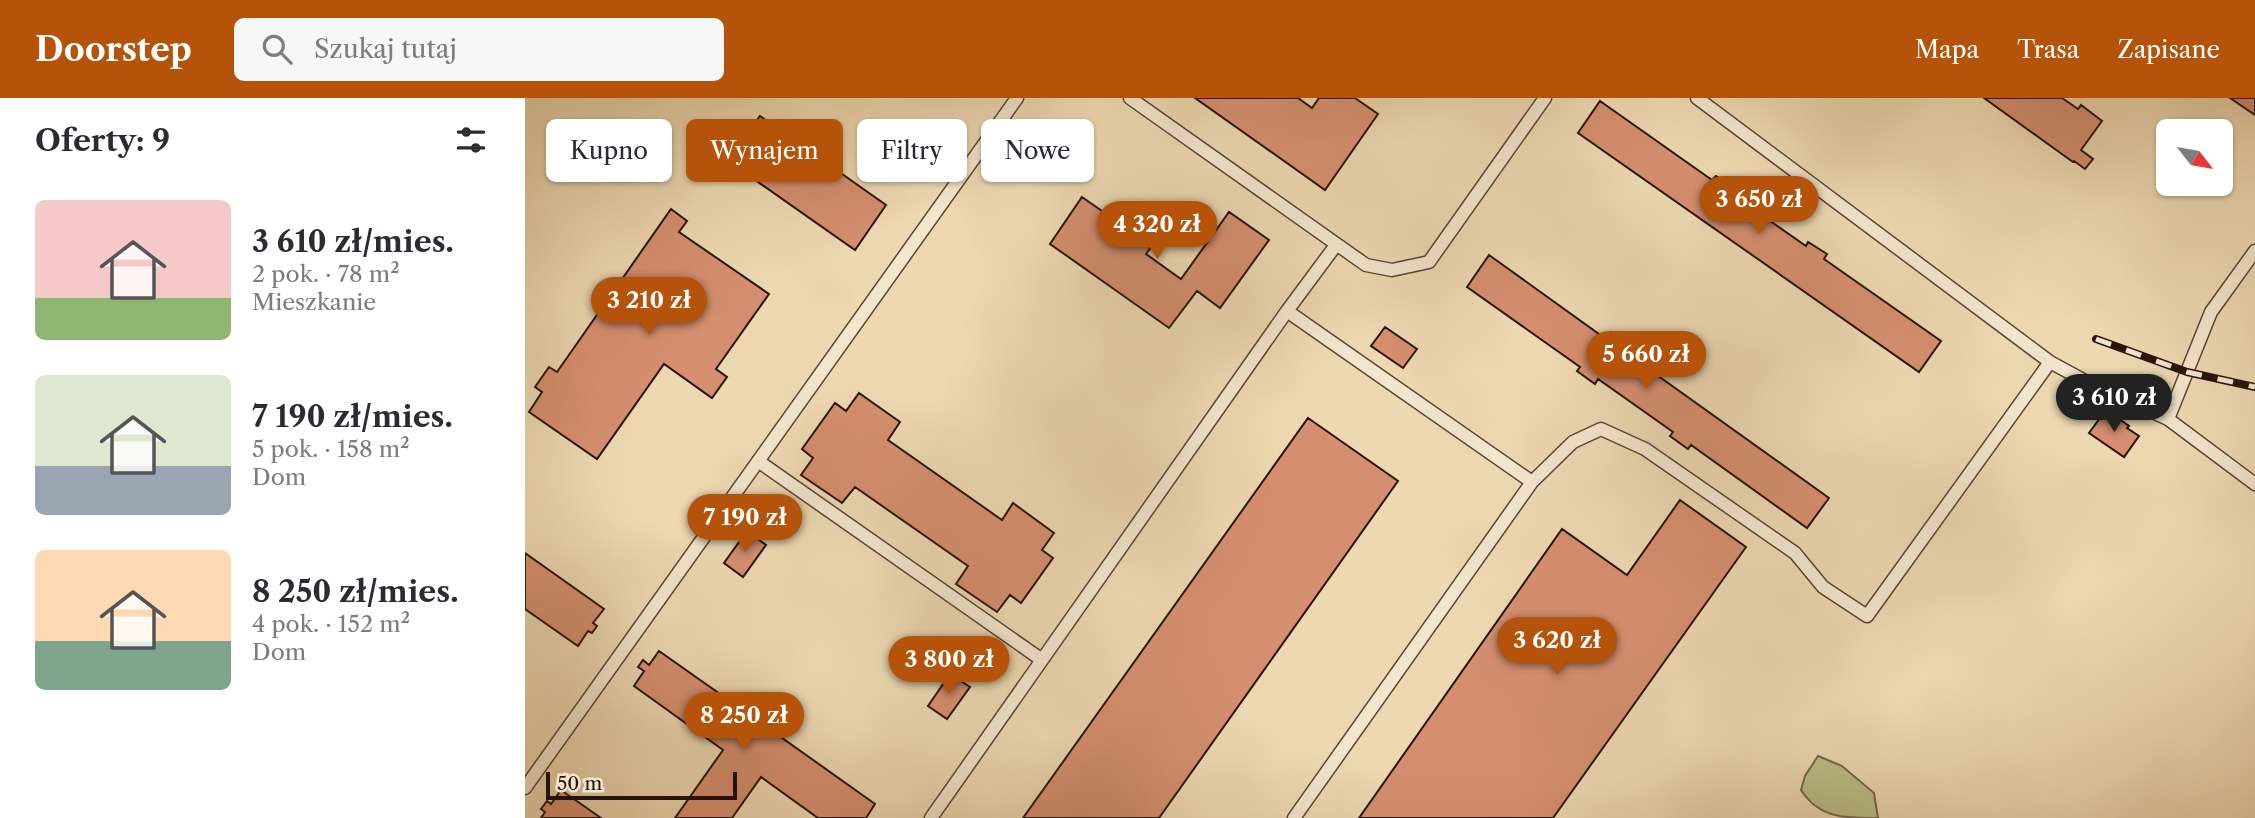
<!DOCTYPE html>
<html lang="pl">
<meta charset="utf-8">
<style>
:root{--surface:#fff;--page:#f7f7f7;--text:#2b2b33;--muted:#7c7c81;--accent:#b45309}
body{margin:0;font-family:"Libre Caslon Text",serif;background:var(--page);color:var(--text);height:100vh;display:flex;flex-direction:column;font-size:26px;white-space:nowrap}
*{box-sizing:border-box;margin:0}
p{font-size:23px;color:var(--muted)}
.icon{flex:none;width:38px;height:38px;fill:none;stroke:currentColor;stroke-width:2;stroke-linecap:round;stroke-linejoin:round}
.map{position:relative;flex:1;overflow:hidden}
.side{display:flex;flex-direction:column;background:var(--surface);width:525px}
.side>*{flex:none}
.banner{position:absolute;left:21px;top:21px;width:665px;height:63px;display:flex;gap:14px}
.needle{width:46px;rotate:121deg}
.controls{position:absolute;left:1631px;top:21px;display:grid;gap:14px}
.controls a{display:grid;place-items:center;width:77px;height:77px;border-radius:10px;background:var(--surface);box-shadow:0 2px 5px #0004;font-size:35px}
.scale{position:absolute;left:21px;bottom:18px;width:191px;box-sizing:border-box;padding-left:7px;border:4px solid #28130c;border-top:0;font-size:19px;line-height:24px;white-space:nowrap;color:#28130c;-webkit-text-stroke:5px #f3e6cd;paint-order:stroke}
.price{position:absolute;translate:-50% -60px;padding:0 16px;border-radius:24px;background:var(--accent);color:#fff;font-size:23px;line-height:46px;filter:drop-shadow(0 2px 4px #0008)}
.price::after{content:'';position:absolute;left:50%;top:42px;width:21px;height:16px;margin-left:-10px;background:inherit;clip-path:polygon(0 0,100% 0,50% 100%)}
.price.active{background:#222;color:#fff}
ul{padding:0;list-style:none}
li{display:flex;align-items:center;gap:21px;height:175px;padding:0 35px}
li span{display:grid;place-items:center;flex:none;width:196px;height:140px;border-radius:10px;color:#555}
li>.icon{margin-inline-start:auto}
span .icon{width:84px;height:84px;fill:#fffc;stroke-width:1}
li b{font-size:30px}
h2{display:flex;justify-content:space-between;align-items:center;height:84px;padding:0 35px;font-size:30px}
.tag{padding:0 24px;border-radius:10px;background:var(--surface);box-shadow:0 2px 5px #0004;font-size:24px;line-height:63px}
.tag.active{background:var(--accent);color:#fff}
header{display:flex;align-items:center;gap:42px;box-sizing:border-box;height:98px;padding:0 35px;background:var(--accent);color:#fff}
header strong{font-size:33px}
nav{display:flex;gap:38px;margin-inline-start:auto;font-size:24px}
.search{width:490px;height:63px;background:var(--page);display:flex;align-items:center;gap:18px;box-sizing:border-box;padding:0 24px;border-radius:10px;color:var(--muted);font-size:26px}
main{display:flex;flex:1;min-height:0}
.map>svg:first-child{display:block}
.green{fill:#bcbe89;stroke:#72684a;stroke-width:2}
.building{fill:#d58f70;stroke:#28130c;stroke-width:2}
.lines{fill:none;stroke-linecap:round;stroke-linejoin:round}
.service-casing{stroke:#594436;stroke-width:15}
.service{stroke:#f3e6cd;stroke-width:12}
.rail-casing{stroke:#28130c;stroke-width:8}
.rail{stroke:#f3e6cd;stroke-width:5;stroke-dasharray:16;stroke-linecap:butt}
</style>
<header>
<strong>Doorstep</strong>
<div class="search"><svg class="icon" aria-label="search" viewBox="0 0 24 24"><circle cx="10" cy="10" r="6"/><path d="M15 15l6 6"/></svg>Szukaj tutaj</div>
<nav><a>Mapa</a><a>Trasa</a><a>Zapisane</a></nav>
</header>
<main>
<section class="side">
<h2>Oferty: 9<svg class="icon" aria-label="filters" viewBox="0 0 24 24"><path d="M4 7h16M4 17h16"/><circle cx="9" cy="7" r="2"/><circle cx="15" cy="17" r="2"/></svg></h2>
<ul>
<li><span style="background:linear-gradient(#f6c9c9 70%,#8fb573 0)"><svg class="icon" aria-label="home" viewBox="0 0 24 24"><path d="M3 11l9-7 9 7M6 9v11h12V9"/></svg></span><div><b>3 610 zł/mies.</b><p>2 pok. · 78 m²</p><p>Mieszkanie</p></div></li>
<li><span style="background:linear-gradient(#dfe7d0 65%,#9aa5b1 0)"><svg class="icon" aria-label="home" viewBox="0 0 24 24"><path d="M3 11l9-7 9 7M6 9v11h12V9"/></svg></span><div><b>7 190 zł/mies.</b><p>5 pok. · 158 m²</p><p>Dom</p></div></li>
<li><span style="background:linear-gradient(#ffd9b3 65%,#7fa58c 0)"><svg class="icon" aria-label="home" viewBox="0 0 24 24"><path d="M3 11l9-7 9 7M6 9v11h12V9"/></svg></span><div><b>8 250 zł/mies.</b><p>4 pok. · 152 m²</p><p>Dom</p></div></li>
</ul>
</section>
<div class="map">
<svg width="1730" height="720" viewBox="0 0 1730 720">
<rect width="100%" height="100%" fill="#edd8b2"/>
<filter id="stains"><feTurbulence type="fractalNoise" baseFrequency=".00286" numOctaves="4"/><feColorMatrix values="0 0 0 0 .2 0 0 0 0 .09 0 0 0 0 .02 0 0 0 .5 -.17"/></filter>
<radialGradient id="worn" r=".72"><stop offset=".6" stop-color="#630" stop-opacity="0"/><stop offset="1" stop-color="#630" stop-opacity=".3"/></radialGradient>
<path class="green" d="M1293 658 1317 668 1349 695 1353 720C1318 720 1294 720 1276 692L1280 678Z"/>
<path class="building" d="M670 0H773L787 10 794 0H830L853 16 800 92Z
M1459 0H1537L1553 11 1556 7 1577 23 1556 52 1568 61 1560 71 1549 63 1548 64Z
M1705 0H1730V17Z
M1075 3 1187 82 1191 78 1208 90 1205 95 1281 148 1283 144 1302 156 1299 161 1416 243 1394 274 1053 35Z
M235 18 361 107 330 152 203 63Z
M557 99 627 148 621 156 656 181 704 114 744 142 695 210 672 193 644 230 525 146Z
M146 111 162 123 154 134 244 196 191 271 202 279 187 300 139 266 72 361 4 314 17 294 10 289 24 269 32 274Z
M964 157 1081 241 1086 234 1095 241 1090 247 1304 400 1282 430 1166 347 1163 351 1145 338 1148 334 1073 281 1070 286 1052 273 1055 269 942 189Z
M860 229 892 251 878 270 846 248Z
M334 295 375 324 363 342 477 422 488 405 529 435 517 452 528 460 496 505 485 497 472 514 431 486 443 468 330 389 317 405 276 377 288 360 277 351 310 305 321 313Z
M1581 312 1604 328 1602 330 1614 338 1599 359 1564 335Z
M783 320 873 383 634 720H498Z
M1155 402 1221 449 1028 720H834L1037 431 1102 477Z
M222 433 241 447 218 479 199 465Z
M0 455 79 511 68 525 72 528 67 535 63 533 53 548 0 511Z
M134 553 239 627 244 620 251 625 246 632 350 706 341 720H293L236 679 207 720H150L198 652 109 588 119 573 113 569 118 562 124 567Z
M425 576 445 589 422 621 403 608Z
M36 692 76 720H16L20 714 16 711 22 703 26 706Z"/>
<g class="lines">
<g class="service-casing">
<path id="service" d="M605 0 841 167 867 172 904 164 1020 0
M1172 0 1525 264 1560 283 1643 321 1730 386
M762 213 1007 384
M1643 321 1686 214 1730 153
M233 363 517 562
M0 690 492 0
M406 720 762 213 811 147
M769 720 1007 384 1048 344 1076 331 1120 351 1270 455 1298 489 1342 518 1525 264"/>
</g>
<use href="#service" class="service"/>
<g class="rail-casing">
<path id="rail" d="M1571 241 1662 274 1730 289"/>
</g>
<use href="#rail" class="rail"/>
</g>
<rect width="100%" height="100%" filter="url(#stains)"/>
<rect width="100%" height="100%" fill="url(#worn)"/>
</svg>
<div class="controls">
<a><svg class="needle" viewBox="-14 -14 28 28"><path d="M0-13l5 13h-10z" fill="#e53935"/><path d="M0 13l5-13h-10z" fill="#7c7c81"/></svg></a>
</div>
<div class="scale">50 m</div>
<b class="price" style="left:1234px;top:138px">3 650 zł</b>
<b class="price" style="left:632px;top:163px">4 320 zł</b>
<b class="price" style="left:124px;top:239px">3 210 zł</b>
<b class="price" style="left:1121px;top:293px">5 660 zł</b>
<b class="price active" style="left:1589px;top:336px">3 610 zł</b>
<b class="price" style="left:220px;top:456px">7 190 zł</b>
<b class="price" style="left:1032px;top:579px">3 620 zł</b>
<b class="price" style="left:424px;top:598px">3 800 zł</b>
<b class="price" style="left:219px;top:654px">8 250 zł</b>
<div class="banner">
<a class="tag">Kupno</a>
<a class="tag active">Wynajem</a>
<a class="tag">Filtry</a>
<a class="tag">Nowe</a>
</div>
</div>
</main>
